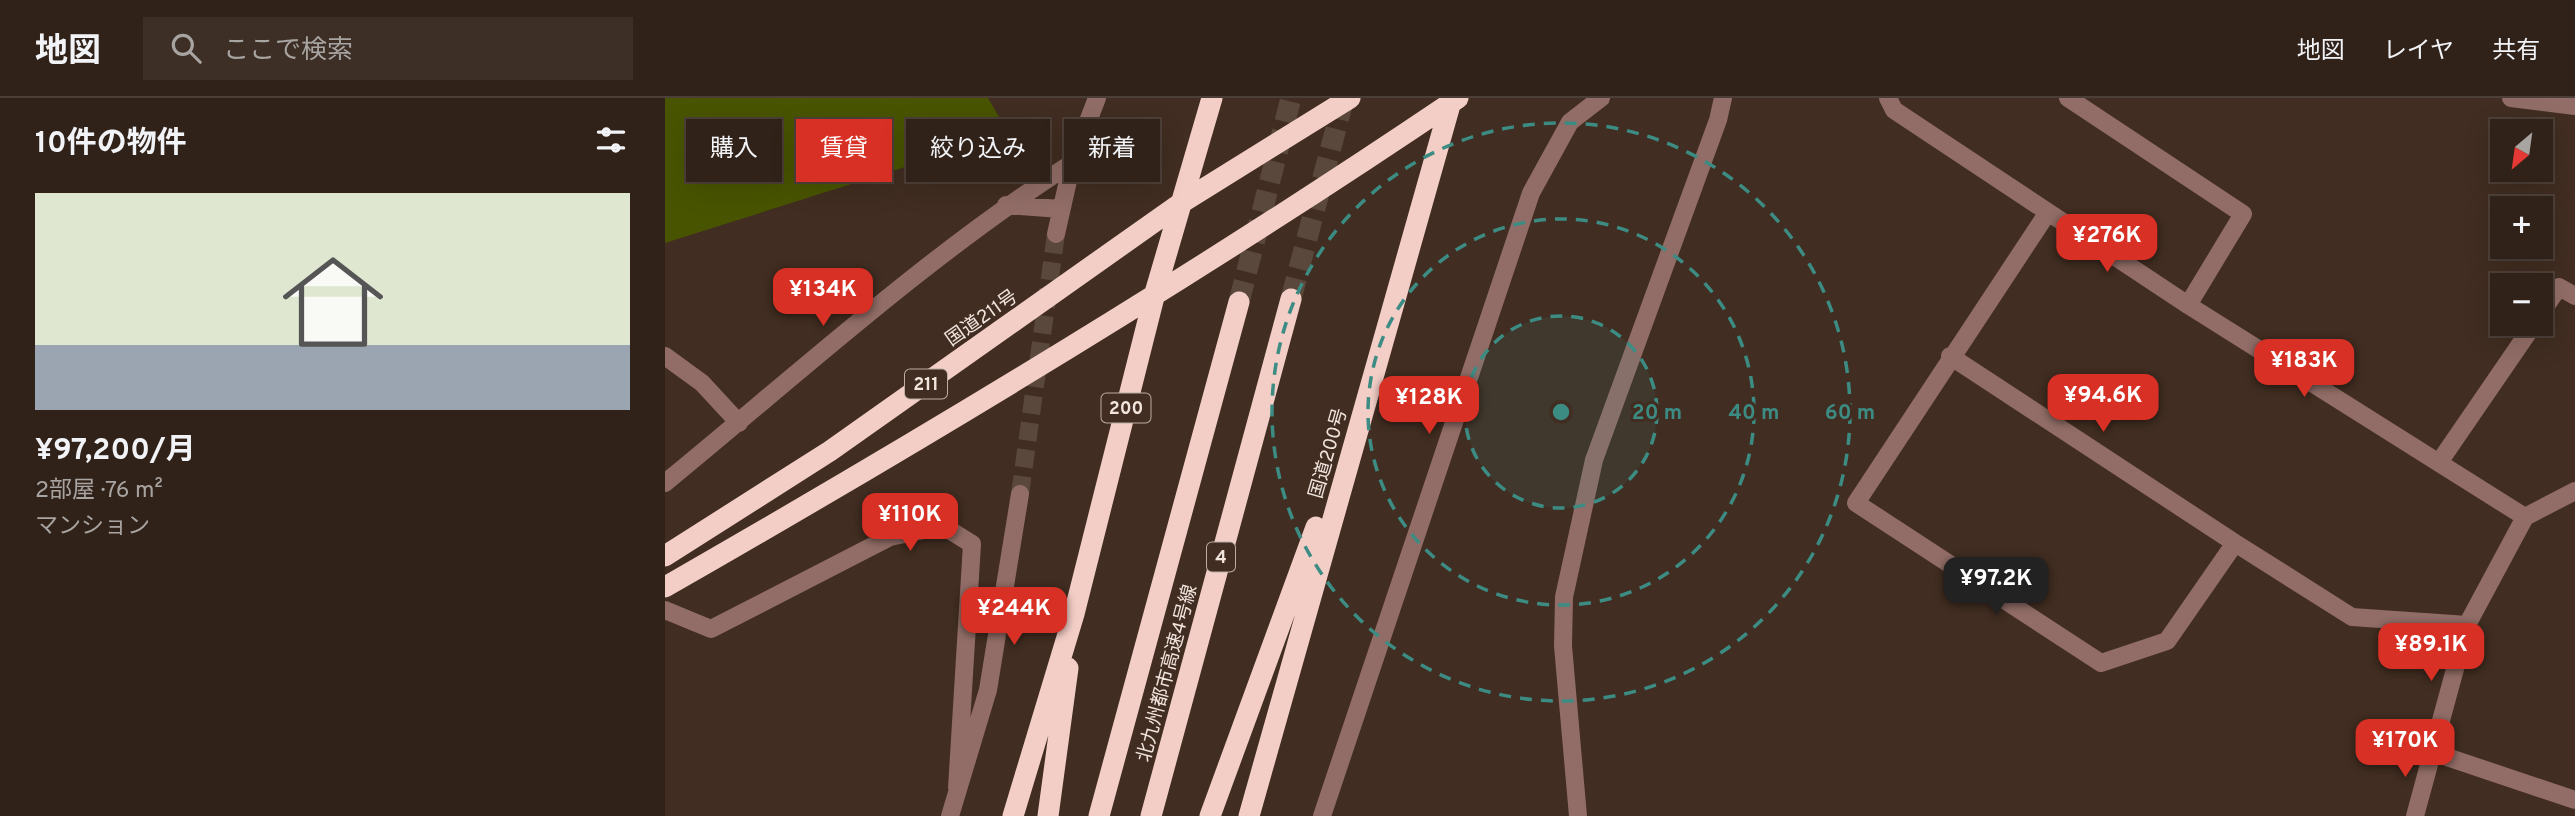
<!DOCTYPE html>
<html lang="ja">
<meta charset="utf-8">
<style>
:root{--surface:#312219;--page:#3d2f26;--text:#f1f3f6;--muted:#a8a4a2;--line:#4c3f38;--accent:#d93025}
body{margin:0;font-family:Overpass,"Noto Sans JP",sans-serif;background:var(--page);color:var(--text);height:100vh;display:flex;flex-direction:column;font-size:26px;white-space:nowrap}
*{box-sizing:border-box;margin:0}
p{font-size:23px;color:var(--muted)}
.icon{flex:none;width:38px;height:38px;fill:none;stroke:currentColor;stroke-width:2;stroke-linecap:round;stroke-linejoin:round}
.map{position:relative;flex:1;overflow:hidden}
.side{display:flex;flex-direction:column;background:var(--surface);width:665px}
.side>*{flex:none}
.banner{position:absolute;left:21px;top:21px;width:665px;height:63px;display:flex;gap:14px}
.needle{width:46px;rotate:209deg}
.fabs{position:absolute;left:1825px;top:21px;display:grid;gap:14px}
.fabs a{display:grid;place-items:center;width:63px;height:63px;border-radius:0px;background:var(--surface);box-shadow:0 7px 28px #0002,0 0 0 2px var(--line);font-size:35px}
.price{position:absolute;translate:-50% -60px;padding:0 16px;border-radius:14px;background:var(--accent);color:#fff;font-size:23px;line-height:46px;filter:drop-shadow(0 2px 4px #0008)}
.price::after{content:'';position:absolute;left:50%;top:42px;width:21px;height:16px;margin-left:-10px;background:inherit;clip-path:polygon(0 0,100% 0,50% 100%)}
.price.on{background:#222;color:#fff}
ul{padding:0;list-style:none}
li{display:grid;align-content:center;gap:14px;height:371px;padding:0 35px}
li+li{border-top:2px solid var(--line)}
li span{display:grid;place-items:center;height:217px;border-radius:0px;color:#555}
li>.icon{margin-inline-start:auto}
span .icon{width:126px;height:126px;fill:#fffc;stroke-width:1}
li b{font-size:30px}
h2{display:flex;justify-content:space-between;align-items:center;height:84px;padding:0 35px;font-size:30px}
.pill{padding:0 24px;border-radius:0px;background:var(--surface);box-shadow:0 7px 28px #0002,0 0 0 2px var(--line);font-size:24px;line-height:63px}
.pill.on{background:var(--accent);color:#fff}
header{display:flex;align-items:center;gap:42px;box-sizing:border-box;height:98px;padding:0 35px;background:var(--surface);border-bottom:2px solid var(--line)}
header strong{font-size:33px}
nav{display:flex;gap:38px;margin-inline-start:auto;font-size:24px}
.search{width:490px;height:63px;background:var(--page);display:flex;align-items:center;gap:18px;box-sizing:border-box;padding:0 24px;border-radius:0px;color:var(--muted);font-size:26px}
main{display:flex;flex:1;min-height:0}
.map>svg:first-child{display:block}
.green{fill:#495400}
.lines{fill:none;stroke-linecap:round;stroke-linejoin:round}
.minor-tunnel{stroke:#5b483d;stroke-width:18;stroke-dasharray:18 9;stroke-linecap:butt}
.highway-tunnel{stroke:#5b483d;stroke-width:21;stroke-dasharray:21 10;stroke-linecap:butt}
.minor{stroke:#926d67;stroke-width:18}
.highway{stroke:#f3cec7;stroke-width:21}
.ring{fill:none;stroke:#3c8c84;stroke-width:3.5;stroke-dasharray:12 9}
.labels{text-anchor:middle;stroke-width:6;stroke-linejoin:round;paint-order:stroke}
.shield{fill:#412d21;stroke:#bcada5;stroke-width:2}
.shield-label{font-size:18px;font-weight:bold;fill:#f1e4dd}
.street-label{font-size:19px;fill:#f1e4dd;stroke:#412d21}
.centre{fill:#3c8c84;stroke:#412d21;stroke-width:3.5}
.ring-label{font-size:21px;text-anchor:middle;font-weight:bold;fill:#3c8c84;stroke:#412d21;stroke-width:6;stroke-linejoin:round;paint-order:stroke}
</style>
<header>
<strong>地図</strong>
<div class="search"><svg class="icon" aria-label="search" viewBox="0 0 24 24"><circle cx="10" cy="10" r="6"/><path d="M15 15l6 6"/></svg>ここで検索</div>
<nav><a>地図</a><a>レイヤ</a><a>共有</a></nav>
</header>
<main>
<section class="side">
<h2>10件の物件<svg class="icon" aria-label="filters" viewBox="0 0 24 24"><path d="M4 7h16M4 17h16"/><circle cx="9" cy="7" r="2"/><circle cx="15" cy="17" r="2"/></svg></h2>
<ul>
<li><span style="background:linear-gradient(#dfe7d0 70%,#9aa5b1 0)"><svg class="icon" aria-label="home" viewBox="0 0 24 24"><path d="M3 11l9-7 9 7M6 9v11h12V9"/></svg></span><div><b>¥97,200/月</b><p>2部屋 · 76 m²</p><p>マンション</p></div></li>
</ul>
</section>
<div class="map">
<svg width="1910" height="718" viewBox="0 0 1910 718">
<rect width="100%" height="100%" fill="#412d21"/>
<path class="green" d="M0 0H323L344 36 0 145Z"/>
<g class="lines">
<path class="minor-tunnel" d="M355 396 391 136"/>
<path class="highway-tunnel" d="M626 201 679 0
M574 204 626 0"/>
<path class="minor" d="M1223 0 1229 12 1523 207 1860 419 1802 527 1750 718
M1403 0 1578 116 1523 207
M1846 0 1910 8
M341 107 396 111
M1383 114 1191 405 1436 565 1502 543 1570 445 1687 519 1802 527
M391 136 407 65 432 0
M1876 215 1894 189 1910 198
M0 258 37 285 74 325
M1285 258 1570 445
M1775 363 1869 226
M0 385C133 276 262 158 407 65
M1860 419 1910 393
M0 512 46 531 225 439 278 428 307 446 292 690
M1767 654 1910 702
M285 718 323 592 355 396
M657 718 866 95 905 24 936 0
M913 718 898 548 899 499 929 362 1053 22 1058 0"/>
<path class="highway" d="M0 458 165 353 516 105 685 0
M0 489C269 335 536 174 793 0
M348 718 409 516 490 195 547 0
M383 718 403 570
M434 718 574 204
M486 718 626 201
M545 718 651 429
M584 718 787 0"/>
</g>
<circle cx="896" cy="314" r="96" fill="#3c8c84" fill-opacity=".12"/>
<g class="ring">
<circle cx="896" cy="314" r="96"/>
<circle cx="896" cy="314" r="193"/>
<circle cx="896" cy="314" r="289"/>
</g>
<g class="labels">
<g class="shield">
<rect x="240" y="271.5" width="42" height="29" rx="5"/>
<rect x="436.5" y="295.5" width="49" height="29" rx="5"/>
<rect x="542" y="444.5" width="28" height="29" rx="5"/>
</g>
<g class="shield-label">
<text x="261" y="292">211</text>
<text x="461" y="316">200</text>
<text x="556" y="465">4</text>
</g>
<g class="street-label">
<text transform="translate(316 219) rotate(-35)" y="7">国道211号</text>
<text transform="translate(662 355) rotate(-74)" y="7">国道200号</text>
<text transform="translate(501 575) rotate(-75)" y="7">北九州都市高速4号線</text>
</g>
</g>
<circle cx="896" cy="314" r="10" class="centre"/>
<g class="ring-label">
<text x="992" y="321">20 m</text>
<text x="1089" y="321">40 m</text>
<text x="1185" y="321">60 m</text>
</g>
</svg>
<div class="fabs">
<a><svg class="needle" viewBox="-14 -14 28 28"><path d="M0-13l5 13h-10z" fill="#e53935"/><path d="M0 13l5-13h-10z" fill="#a8a4a2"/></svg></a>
<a>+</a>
<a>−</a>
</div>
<b class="price" style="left:1442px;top:176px">¥276K</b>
<b class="price" style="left:158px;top:230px">¥134K</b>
<b class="price" style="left:1639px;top:301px">¥183K</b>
<b class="price" style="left:1438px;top:336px">¥94.6K</b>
<b class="price" style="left:764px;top:338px">¥128K</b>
<b class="price" style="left:245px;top:455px">¥110K</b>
<b class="price on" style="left:1331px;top:519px">¥97.2K</b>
<b class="price" style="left:349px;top:549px">¥244K</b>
<b class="price" style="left:1766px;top:585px">¥89.1K</b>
<b class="price" style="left:1740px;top:681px">¥170K</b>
<div class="banner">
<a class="pill">購入</a>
<a class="pill on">賃貸</a>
<a class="pill">絞り込み</a>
<a class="pill">新着</a>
</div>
</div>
</main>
